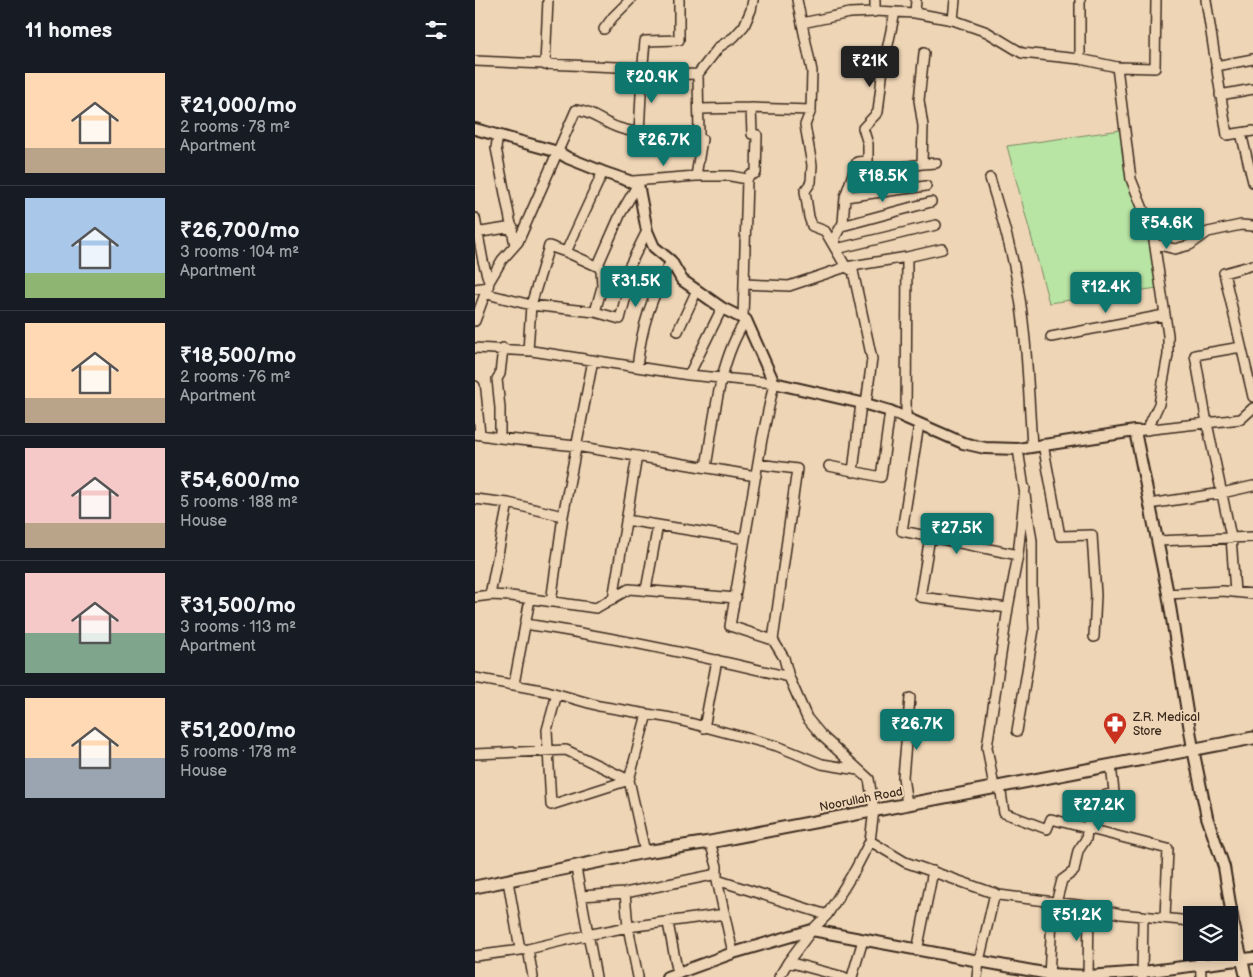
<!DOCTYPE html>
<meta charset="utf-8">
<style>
:root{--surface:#171b24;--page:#242831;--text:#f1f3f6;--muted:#9ea1a6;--line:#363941;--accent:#0f766e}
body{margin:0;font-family:"Balsamiq Sans",sans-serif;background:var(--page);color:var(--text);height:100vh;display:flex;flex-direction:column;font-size:19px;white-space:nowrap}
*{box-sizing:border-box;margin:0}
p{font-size:16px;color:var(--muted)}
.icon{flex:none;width:28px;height:28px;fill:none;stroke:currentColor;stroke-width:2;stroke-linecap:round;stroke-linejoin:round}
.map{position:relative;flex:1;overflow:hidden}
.drawer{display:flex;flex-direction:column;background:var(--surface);width:475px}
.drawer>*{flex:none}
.fabs{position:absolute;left:708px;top:906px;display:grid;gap:10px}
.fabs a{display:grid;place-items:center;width:55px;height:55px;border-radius:0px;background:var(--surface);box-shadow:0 2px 12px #0003;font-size:25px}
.price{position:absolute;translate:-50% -42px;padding:0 11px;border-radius:5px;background:var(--accent);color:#fff;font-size:16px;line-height:32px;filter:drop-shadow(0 1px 2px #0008)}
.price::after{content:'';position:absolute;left:50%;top:30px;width:15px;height:11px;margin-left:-8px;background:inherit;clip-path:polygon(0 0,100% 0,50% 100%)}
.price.current{background:#222;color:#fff}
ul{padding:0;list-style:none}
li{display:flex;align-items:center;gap:15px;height:125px;padding:0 25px}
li+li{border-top:1px solid var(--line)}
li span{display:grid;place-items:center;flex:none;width:140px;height:100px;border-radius:0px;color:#555}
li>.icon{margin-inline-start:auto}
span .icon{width:60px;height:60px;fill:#fffc;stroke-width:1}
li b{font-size:21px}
h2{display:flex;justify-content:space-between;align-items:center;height:60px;padding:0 25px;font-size:21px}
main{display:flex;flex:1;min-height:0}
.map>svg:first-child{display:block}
.green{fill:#b8e5a4;stroke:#7a8861}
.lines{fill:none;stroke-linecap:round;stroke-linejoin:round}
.minor-casing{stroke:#3b2a1e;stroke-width:12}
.tertiary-casing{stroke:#3b2a1e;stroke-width:14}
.secondary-casing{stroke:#3b2a1e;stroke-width:15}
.minor{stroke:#eed5b6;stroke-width:9}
.tertiary{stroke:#eed5b6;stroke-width:10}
.secondary{stroke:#eed5b6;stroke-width:11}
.labels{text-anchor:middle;stroke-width:4;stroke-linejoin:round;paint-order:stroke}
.poi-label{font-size:12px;fill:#3b2a1e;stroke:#eed5b6;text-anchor:start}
.street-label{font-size:12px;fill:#3b2a1e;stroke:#eed5b6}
</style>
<main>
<section class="drawer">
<h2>11 homes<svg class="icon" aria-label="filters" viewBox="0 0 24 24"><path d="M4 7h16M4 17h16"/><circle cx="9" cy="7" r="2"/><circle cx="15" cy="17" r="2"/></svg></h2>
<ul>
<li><span style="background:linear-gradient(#ffd9b3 75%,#b9a48a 0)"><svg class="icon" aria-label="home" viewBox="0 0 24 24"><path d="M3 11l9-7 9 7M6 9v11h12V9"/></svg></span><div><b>₹21,000/mo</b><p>2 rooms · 78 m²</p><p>Apartment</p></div></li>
<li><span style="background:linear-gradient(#a9c7e8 75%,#8fb573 0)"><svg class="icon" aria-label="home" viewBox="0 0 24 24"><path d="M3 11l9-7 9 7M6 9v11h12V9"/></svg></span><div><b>₹26,700/mo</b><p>3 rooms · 104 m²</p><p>Apartment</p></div></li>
<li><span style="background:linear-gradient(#ffd9b3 75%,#b9a48a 0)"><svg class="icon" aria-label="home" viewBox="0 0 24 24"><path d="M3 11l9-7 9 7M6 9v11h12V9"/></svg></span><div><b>₹18,500/mo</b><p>2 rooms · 76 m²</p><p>Apartment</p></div></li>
<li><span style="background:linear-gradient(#f6c9c9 75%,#b9a48a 0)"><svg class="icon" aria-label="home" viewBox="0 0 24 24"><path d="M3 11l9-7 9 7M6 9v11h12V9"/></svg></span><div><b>₹54,600/mo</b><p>5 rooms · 188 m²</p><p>House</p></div></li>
<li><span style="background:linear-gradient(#f6c9c9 60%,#7fa58c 0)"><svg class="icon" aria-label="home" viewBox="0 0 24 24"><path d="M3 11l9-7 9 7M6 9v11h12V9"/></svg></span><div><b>₹31,500/mo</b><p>3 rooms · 113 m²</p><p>Apartment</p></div></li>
<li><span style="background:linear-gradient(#ffd9b3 60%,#9aa5b1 0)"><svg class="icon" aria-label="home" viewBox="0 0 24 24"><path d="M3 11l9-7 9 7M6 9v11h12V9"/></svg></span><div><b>₹51,200/mo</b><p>5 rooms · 178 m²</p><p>House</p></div></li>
</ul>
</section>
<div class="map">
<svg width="778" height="977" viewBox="0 0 778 977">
<rect width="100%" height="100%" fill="#eed5b6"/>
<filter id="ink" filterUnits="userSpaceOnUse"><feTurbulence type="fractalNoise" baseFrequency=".02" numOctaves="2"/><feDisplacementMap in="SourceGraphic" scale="10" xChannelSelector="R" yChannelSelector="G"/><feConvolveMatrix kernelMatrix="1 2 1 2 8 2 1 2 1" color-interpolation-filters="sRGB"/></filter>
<g filter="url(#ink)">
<path class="green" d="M646 130 650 172 672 226 683 288 574 303 532 146Z"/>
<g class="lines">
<g class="minor-casing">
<path id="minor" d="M204 0V40L170 41 167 75 223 74
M322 0 337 71 336 110 330 125 337 165 336 182 330 191 334 217 337 226 350 231 371 267 378 271 397 359 391 404
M400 0V11L440 13 478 20 512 32 547 53 605 59 642 67 680 68 681 0
M731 0 752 135 778 131
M440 13 441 0
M478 20 480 0
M327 23 375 13 399 12 400 11
M129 29 138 17 155 0
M605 59V0
M0 61 167 68
M70 65 73 0
M741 66 778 59
M642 67 656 179 678 234 693 335V355L684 404 672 430
M745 95 778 89
M224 109 276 108
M164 133 167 75
M766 133 778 182
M23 135 21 148 40 245
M393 161V144L388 128 403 112 408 68 420 12
M461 163 447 164 395 172 393 161 382 162 370 197 368 223 360 237 361 249 461 225
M447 164 448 126 444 100 449 53
M515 178C524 209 534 239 540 271 552 328 553 388 557 446
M272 179 276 175 281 173 282 135 277 134 276 108 336 110
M158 181 221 176
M370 197 451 186
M0 218 8 261 14 282
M367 226 456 202
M0 233 38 227
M680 244 700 249 715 245 733 232 766 225 778 226
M91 252 128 172
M778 265 749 273 778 397
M270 284 314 286 371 267 432 257 467 249
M0 289 13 287
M12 294 56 305 120 312 145 319 154 285 149 277 172 231
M120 312 127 287 126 268 123 265 146 213 163 184
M268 318 272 179 256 176H221L227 139 224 137 223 74 244 47 259 37 269 26 276 10 278 0
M0 321 10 294H12L14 282 27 260 43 242 101 110C118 112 128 123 144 128 169 136 198 135 224 137
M203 331 222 290
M576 337 689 315
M0 348 57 351 214 375 299 383 287 439 255 626 298 640
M53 351 56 305 74 246 91 252 126 268
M162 367C167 324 176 299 196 261
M214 375 247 308
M0 386 5 434
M431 418 432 257
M444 424 427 531 543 555
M660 431 766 419 778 408
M0 434 25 438 101 446 281 476
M25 438V408L22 379 25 374 28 348
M568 444 585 536 617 535 621 595 619 637
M283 464 322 469 298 640 309 658 314 677 332 718 347 736 394 779 399 810 395 841 380 870 352 915 337 930 313 962 304 977
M354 466 406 477 415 411
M231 467C239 421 244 359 271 320
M378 472 386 403
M0 499 33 503 88 516
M674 504 747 493 778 486
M151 520 270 539
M455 537 445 597 533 608
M682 541 778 537
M171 590 183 525
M760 592 756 537 732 423 720 355 766 347
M693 594 748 591 778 594
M15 595 33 503
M0 597 15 595 36 596 121 608 154 589 261 598
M138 599 162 456
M76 602 88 516 118 360
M50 624C139 637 226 656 314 677
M0 678 72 691 124 706 196 718 302 746 347 764 383 770
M39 684 55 599
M229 728 242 660
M542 731 559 629 557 590V541L543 449
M0 754 91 750 154 780 76 805 72 730 82 694
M525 786 529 813 572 829 576 819 693 849 690 918
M519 787 512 747 533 608 543 555 550 488
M432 804 428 777 435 698
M395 841 430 862 524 895 610 906 646 914 716 921
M235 842 242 866V880L258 953
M170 852 154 780 172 714
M101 868 121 977
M242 880 352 915
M33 881 45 949
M150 893 153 927 163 977
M106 896 150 893 242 874
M193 923 203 974
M53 949 58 977
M442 951 458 871
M725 952 726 977
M0 956 53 949 112 935 153 927 250 914
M313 962 369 977
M377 977 388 940
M502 977 504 961 520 893
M574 977 577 918 587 880 599 871 603 851 611 839 616 801 639 792 636 765
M613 977 614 908
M667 977 668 916"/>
</g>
<g class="tertiary-casing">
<path id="tertiary" d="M0 129 83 152 93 158 128 172 163 184 172 231 179 247 196 261 207 280 247 308 271 320 299 383 391 404 415 411 488 443 510 448 543 449 660 431 693 594 718 749 732 817 749 867 758 922 771 977
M192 977 258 953 337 930 574 974 613 976 668 972 778 958"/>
</g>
<g class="secondary-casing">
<path id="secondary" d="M0 887 170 852 235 842 778 738"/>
</g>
<use href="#minor" class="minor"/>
<use href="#tertiary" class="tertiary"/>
<use href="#secondary" class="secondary"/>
</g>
</g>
<defs>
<g id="pharmacy-pin" transform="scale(1.25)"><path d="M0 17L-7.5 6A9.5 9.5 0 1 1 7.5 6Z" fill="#c8321e" stroke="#eed5b6"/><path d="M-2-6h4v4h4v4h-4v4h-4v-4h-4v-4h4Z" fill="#fff"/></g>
</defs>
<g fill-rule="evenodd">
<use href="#pharmacy-pin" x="640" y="724"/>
</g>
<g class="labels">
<g class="poi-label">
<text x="658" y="721">Z.R. Medical<tspan x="658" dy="14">Store</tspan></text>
</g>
<g class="street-label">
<text transform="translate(386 799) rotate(-11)" y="4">Noorullah Road</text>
</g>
</g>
</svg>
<div class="fabs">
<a><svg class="icon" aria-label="layers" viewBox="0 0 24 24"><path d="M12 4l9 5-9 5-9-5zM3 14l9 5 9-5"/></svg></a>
</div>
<b class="price current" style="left:395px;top:88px">₹21K</b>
<b class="price" style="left:177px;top:104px">₹20.9K</b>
<b class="price" style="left:189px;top:167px">₹26.7K</b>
<b class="price" style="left:408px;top:203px">₹18.5K</b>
<b class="price" style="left:692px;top:250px">₹54.6K</b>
<b class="price" style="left:161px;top:308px">₹31.5K</b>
<b class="price" style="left:631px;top:314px">₹12.4K</b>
<b class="price" style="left:482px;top:555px">₹27.5K</b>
<b class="price" style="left:442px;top:751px">₹26.7K</b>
<b class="price" style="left:624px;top:832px">₹27.2K</b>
<b class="price" style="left:602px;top:942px">₹51.2K</b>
</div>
</main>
